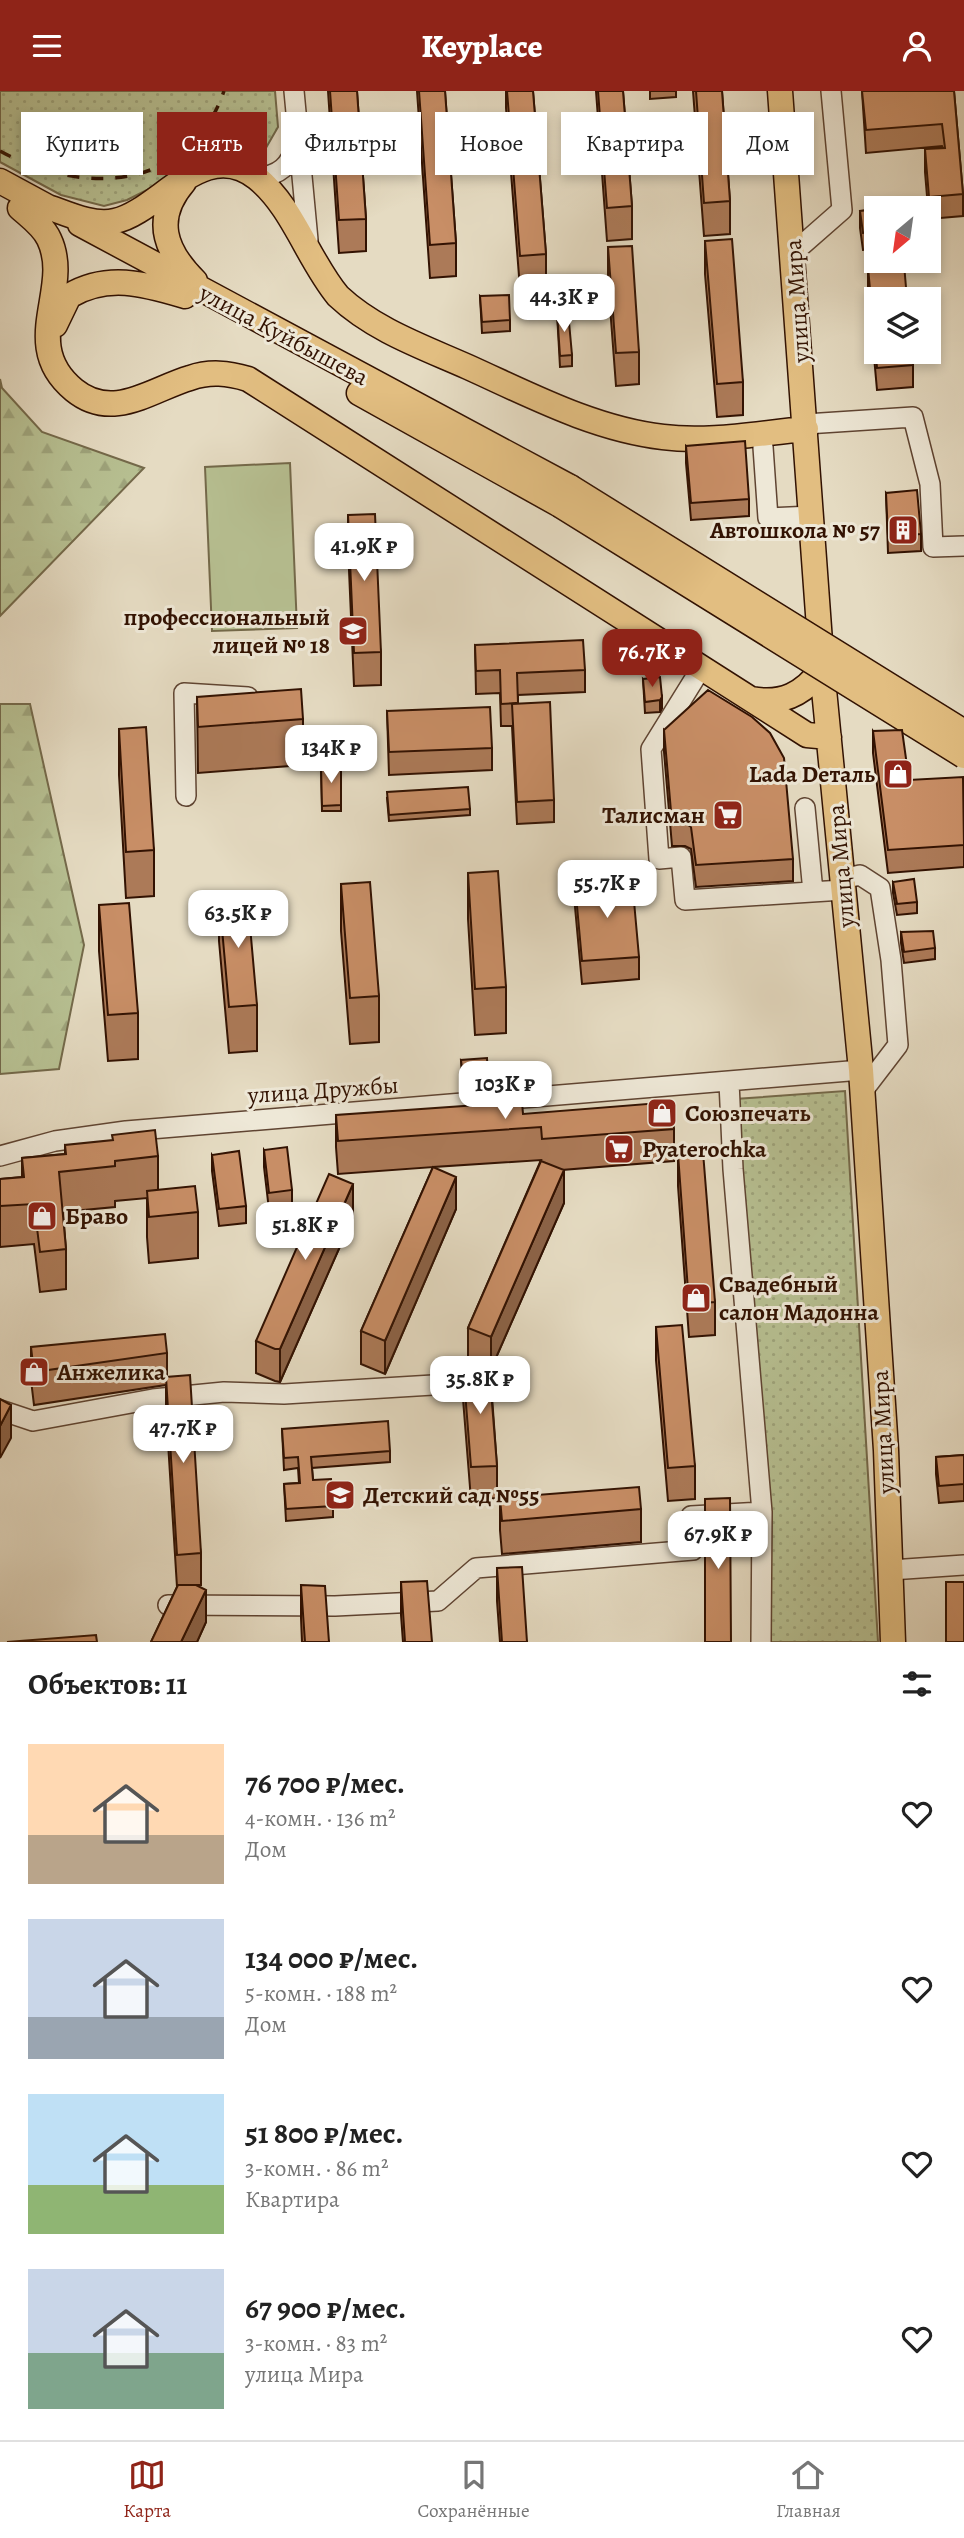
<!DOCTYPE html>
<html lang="ru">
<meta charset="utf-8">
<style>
:root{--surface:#fff;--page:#f6f6f6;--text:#222;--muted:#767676;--line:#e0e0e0;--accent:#8f2418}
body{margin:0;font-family:Alegreya,serif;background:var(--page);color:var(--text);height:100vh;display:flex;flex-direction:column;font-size:26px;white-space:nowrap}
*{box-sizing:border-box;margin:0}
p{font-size:23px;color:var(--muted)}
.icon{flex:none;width:38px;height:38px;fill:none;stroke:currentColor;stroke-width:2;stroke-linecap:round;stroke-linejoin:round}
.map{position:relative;height:1551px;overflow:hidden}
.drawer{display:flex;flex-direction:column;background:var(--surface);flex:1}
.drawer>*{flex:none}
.top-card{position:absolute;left:21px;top:21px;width:922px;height:63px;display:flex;gap:14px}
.needle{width:46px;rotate:209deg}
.controls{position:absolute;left:864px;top:105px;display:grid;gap:14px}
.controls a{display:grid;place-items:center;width:77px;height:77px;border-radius:0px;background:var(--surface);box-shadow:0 4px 10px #0003;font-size:35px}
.price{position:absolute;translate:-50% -60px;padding:0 16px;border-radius:14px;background:#fff;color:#222;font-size:23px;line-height:46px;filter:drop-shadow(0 2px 4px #0008)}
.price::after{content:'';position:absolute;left:50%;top:42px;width:21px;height:16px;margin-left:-10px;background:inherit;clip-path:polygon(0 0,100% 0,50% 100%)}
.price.current{background:var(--accent);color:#fff}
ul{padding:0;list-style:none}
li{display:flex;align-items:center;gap:21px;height:175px;padding:0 28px}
li span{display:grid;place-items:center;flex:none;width:196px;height:140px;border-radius:0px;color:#555}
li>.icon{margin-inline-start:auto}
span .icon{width:84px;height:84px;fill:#fffc;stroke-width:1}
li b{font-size:30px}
h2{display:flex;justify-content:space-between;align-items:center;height:84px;padding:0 28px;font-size:30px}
.pill{padding:0 24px;border-radius:0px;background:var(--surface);box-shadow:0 4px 10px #0003;font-size:24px;line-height:63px}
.pill.current{background:var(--accent);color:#fff}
header{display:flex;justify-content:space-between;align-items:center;height:91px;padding:0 28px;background:var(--accent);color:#fff;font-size:32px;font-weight:800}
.tabs{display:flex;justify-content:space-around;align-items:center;height:98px;border-top:2px solid var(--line);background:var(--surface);font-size:19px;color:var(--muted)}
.tabs a{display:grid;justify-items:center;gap:4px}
.tabs .current{color:var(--accent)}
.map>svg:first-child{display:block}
.forest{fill:url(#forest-firs);stroke:#74694a;stroke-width:2}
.park{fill:url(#park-dots);stroke:#74694a;stroke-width:2}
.pitch{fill:#b7c092;stroke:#74694a;stroke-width:2}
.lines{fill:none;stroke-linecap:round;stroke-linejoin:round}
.minor-casing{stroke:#5f4432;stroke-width:22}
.major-casing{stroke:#321202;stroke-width:27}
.minor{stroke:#eee8d7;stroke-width:19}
.major{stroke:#e2be81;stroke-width:24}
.rail{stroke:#321202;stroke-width:3.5;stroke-dasharray:12 12;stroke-linecap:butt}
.major-bridge-casing{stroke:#321202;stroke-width:27;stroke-linecap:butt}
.major-bridge{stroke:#e2be81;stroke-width:24}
.wall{fill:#ac7a58;stroke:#321202;stroke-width:2}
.shaded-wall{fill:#8c6347;stroke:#321202;stroke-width:2}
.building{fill:#c88e66;stroke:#321202;stroke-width:2}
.labels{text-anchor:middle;stroke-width:6;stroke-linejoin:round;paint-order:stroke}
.street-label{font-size:24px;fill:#321202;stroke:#eee8d7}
.poi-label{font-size:24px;font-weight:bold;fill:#321202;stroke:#eee8d7;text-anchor:start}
</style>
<header><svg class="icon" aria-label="menu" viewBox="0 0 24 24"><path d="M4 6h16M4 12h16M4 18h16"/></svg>Keyplace<svg class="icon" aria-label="person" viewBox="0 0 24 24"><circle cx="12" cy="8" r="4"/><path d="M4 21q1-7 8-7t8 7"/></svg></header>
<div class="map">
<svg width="964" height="1551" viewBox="0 0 964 1551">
<defs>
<pattern id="forest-firs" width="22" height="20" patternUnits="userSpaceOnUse" patternTransform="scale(1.75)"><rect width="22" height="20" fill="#b7c092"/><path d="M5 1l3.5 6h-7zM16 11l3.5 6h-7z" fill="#9ea47c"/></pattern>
<pattern id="park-dots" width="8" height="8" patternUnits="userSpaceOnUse" patternTransform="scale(1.75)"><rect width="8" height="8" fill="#b7c092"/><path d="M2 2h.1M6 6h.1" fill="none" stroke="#9ea47c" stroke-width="1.8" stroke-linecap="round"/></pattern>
</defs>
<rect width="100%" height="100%" fill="#e5dbc2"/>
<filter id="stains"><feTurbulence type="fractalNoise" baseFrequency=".00286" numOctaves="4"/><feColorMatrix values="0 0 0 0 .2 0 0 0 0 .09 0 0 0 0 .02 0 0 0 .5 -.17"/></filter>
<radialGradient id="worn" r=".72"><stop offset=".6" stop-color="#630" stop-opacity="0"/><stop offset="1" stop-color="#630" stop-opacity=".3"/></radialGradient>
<path class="forest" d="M0 288 2 297 42 341 144 377 0 525Z
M0 613H30L84 854 59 978 0 983Z"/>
<path class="park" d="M0 0H275L278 36 263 62 217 64 127 109 104 115 61 104 0 71Z
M845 1000 878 1551H771L770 1492 735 1008Z"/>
<path class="pitch" d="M290 372 297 537 212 540 205 376Z"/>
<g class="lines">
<g class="minor-casing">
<path id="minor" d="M294 0 308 149
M257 87C280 84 290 75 296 54
M793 162 842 119 831 0
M806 333 913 326 930 393 933 456 964 455
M763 356 768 427 812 425
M700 579 651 658 659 768 681 766 685 809 843 799
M186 705 184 602 248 606
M805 717 813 801
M842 788 860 784 880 797 891 869 898 954 862 1001
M729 991 733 1078 762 1421 761 1551
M0 1065 55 1050 126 1040 861 979
M0 1319 33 1330 153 1308 224 1301 284 1303 499 1290
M891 1479 964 1474
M168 1514 335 1515 438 1510 476 1477 693 1459 691 1425 762 1421"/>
</g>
<g class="major-casing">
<path id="major" d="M780 0 822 578 861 979 886 1359 893 1551
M0 90 48 116
M184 91C153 127 164 159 195 190
M48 116C68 123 93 135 115 130 159 121 204 44 257 87 293 116 308 169 338 205 374 239 423 256 468 276 530 304 594 338 663 346 709 352 759 342 806 338
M20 117C30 126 43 135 49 148 73 198 18 253 74 299 113 331 152 298 190 287 210 280 228 282 248 288L807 644 829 646
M80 133 570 396
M55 234 69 205C108 182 144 193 185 205
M359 302 560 414
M751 608C782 614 804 603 822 578"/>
</g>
<use href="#minor" class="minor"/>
<use href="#major" class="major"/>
<path class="rail" d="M0 60C82 105 189 101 224 0"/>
<g class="major-bridge-casing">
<path id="major-bridge" d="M570 396 964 641
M560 414 964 665"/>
</g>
<use href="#major-bridge" class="major-bridge"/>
</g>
<path class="wall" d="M328 0H357L366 128V160L339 162Z
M417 0H445L456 152V185L430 187Z
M506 0H533L546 163V196L520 198 506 17Z
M596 0H623L632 115V148L607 150Z
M650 0H676V6L650 8Z
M693 0H722L730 110V143L704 145Z
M862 0H954L963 103V125L929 128V117H928L925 81V58L943 57 942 55 866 62Z
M877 118V158L863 159 860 137V120Z
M705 150 743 291V324L717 326 705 183Z
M608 156 639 261V293L616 295 608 189Z
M868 176 913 274V296L877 299 868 198Z
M480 205 510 229V240L482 242Z
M557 221 572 264V275L560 276Z
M686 355 749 408V425L691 429 686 372Z
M886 402 921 443V460L888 462Z
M348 424 381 561V594L354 595 348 456Z
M475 554 585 579V601L518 604V612L554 709V731L517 733 512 635H501L500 602 476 603Z
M643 588 662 606V617L660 621 645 622Z
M197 606 303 628V674L198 682Z
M387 620 492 657V679L389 684Z
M119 638 154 759V805L126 807 119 684Z
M664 639 793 768V790L696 796 691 758 685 755H672L664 661Z
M873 640 909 689 964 692V776L888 782 873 662Z
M341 673V720H322L321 674Z
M387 707 470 718V724L389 730Z
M468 782 506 896V942L475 944 468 828Z
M893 791 917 811V822L897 824 893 802Z
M341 793 379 905V951L350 953 341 840Z
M575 793 639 866V888L582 893 575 816Z
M219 804 257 914V960L229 962 219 850Z
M99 814 138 922V968L108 970 99 860Z
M901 841 935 857V868L904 872 901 852Z
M461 969 488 985V996L463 999Z
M523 1023 674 1038V1070L562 1079 564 1112 491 1278H490L497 1375V1407L471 1409 463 1308V1275L481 1274 468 1269V1237L541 1069 434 1076 456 1118 385 1283 361 1273V1240L433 1076 338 1083 336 1056V1024Z
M65 1054 158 1065V1099L198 1121V1167L149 1172 147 1146V1107L115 1110V1116L63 1121 66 1158V1198L40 1201 34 1153 0 1156V1088L22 1086V1067L65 1063Z
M264 1059 292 1099V1116L269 1119 264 1076Z
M678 1063 715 1211V1244L689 1246 678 1095Z
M212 1064 246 1115V1132L219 1135 212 1080Z
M353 1126 280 1291 275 1290 256 1282V1250Z
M656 1236 695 1375V1408L668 1410 656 1269Z
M31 1256 167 1262V1286L201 1462V1494H197L206 1531 197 1551H151L177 1496 166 1319V1294L34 1314 31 1289Z
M282 1338 390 1360V1371L312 1377 313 1389 333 1415V1426L286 1430 284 1393 299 1392 298 1377 284 1379Z
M964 1364V1410L939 1412 936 1383V1366Z
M500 1407 641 1418V1451L502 1463 500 1439Z
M497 1477 527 1551H500L497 1510Z
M401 1491 432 1551H403L401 1524Z
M301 1494 329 1551H302L301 1527Z"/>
<path class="shaded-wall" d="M662 606V617L660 621V609Z
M564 1079V1112L491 1278V1246Z
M456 1086V1118L385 1283V1250Z
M353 1093V1126L280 1291V1258Z
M11 1314V1347L0 1367V1335Z
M206 1499V1531L197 1551H181Z"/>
<path class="building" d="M330 0H357L366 128 339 129Z
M419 0H445L456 152 430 154Z
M507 0H533L546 163 520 165Z
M598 0H623L632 115 607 117Z
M696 0H722L730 110 704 112Z
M862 0H954L963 103 929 106 925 58 945 57 942 33 866 39Z
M877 118V141L863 142 860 120Z
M732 148 743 291 717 293 705 150Z
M632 155 639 261 616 262 608 156Z
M904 173 907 208H877V261H912L913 274 877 277 868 176Z
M509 204 510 229 482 231 480 205Z
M568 220 572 264 560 265 557 221Z
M745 350 749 408 691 412 686 355Z
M917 399 921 443 888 445 886 402Z
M375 423 381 561 354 562 348 424Z
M583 549 585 579 517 582 518 612 501 613 500 579 476 580 475 554Z
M660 586 662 606 660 609 645 611 643 588Z
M301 598 303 628 198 636 197 606Z
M708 599 752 626 770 642 784 667 793 768 696 774 691 736 685 732H672L664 639Z
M550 611 554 709 517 711 512 613Z
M490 616 492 657 389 661 387 620Z
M146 636 154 759 126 761 119 638Z
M902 639 909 689 963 686 964 754 888 759 873 640Z
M341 673V714L322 715 321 674Z
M468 696 470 718 389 724 387 701Z
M498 780 506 896 475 898 468 782Z
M632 788 639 866 582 870 575 793Z
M914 788 917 811 897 813 893 791Z
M370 791 379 905 350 907 341 793Z
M247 801 257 914 229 916 219 804Z
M129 812 138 922 108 924 99 814Z
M933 840 935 857 904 861 901 841Z
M487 967 488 985 463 987 461 969Z
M522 1011 523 1023 672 1011 674 1038 542 1048 541 1036 338 1050 336 1024Z
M155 1039 158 1065 115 1070V1075L59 1081 66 1158 40 1161 34 1113 0 1115V1088L24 1086 22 1067 66 1063 65 1054 113 1049 112 1044Z
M287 1056 292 1099 269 1102 264 1059Z
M239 1060 246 1115 219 1118 212 1064Z
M703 1061 715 1211 689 1213 678 1063Z
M541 1070 564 1079 491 1246 468 1237Z
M433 1076 456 1086 385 1250 361 1240Z
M329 1083 353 1093 280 1258H275L256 1250Z
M195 1095 198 1121 149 1126 147 1100Z
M682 1234 695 1375 668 1377 656 1236Z
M165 1243 167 1262 34 1281 31 1256Z
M489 1274 497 1375 471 1376 463 1275Z
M190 1284 201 1462 177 1464 166 1286Z
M0 1308 11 1314 0 1335Z
M388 1330 390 1360 311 1366 313 1389 331 1388 333 1415 286 1418 284 1393 300 1392 298 1366 284 1367 282 1338Z
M964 1364V1393L939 1395 936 1366Z
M639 1396 641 1418 502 1430 500 1407Z
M730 1407 731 1551H705V1408Z
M522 1476 527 1551H502L497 1477Z
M427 1490 432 1551H405L401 1491Z
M946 1491H964V1551H946Z
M178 1494H196L206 1499 181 1551H151Z
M301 1494 325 1495 329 1551H305Z
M96 1544 97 1551H7Z"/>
<defs>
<g id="building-square" transform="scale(1.575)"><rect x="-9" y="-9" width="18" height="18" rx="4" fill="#8f2418" stroke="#eee8d7"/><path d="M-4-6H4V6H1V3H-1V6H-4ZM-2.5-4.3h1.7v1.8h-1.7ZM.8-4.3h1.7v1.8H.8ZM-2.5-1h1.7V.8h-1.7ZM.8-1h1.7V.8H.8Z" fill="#fff"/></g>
<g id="university-square" transform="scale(1.575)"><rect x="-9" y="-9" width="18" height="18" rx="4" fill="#8f2418" stroke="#eee8d7"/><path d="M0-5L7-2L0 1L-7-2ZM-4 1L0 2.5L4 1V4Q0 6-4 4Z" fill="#fff"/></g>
<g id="shop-square" transform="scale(1.575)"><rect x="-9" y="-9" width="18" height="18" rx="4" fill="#8f2418" stroke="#eee8d7"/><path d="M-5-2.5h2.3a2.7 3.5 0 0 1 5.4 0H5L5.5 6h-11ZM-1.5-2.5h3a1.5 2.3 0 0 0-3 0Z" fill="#fff"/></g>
<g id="supermarket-square" transform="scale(1.575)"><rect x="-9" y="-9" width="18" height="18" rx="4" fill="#8f2418" stroke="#eee8d7"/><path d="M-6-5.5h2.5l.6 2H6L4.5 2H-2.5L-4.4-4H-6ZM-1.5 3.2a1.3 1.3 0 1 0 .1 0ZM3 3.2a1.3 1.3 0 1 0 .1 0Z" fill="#fff"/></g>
<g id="school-square" transform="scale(1.575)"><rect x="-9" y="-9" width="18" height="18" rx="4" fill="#8f2418" stroke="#eee8d7"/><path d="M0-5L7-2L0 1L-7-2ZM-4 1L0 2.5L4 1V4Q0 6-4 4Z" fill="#fff"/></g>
</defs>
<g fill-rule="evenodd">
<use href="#building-square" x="903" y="439"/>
<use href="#university-square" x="353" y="540"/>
<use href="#shop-square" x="898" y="683"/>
<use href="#supermarket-square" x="728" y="724"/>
<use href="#shop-square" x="662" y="1022"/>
<use href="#supermarket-square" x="619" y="1058"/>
<use href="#shop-square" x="42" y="1125"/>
<use href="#shop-square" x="696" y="1207"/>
<use href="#shop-square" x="34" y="1281"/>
<use href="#school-square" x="340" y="1404"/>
</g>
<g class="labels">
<g class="street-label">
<text transform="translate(797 210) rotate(-94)" y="8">улица Мира</text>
<text transform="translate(284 244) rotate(28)" y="8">улица Куйбышева</text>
<text transform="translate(841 775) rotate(-95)" y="8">улица Мира</text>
<text transform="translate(323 999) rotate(-4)" y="8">улица Дружбы</text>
<text transform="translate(883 1341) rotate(-93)" y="8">улица Мира</text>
</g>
<g class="poi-label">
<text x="880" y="447" text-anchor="end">Автошкола № 57</text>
<text x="330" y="534" text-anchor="end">профессиональный<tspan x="330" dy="28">лицей № 18</tspan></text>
<text x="875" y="691" text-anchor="end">Lada Dеталь</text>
<text x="705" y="732" text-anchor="end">Талисман</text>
<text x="685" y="1030">Союзпечать</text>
<text x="642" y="1066">Pyaterochka</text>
<text x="65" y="1133">Браво</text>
<text x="719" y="1201">Свадебный<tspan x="719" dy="28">салон Мадонна</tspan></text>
<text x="57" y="1289">Анжелика</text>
<text x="363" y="1412">Детский сад №55</text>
</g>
</g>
<rect width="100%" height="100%" filter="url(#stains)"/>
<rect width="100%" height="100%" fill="url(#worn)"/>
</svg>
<div class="controls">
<a><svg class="needle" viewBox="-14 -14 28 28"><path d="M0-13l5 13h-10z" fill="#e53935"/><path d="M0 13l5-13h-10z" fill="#767676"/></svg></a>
<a><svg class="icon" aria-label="layers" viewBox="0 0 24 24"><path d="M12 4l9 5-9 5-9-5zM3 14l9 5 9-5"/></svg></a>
</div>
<b class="price" style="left:564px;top:243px">44.3K ₽</b>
<b class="price" style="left:364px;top:492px">41.9K ₽</b>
<b class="price current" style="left:652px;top:598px">76.7K ₽</b>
<b class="price" style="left:331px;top:694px">134K ₽</b>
<b class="price" style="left:607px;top:829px">55.7K ₽</b>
<b class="price" style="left:238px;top:859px">63.5K ₽</b>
<b class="price" style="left:505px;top:1030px">103K ₽</b>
<b class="price" style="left:305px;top:1171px">51.8K ₽</b>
<b class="price" style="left:480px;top:1325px">35.8K ₽</b>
<b class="price" style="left:183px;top:1374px">47.7K ₽</b>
<b class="price" style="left:718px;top:1480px">67.9K ₽</b>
<div class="top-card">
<a class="pill">Купить</a>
<a class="pill current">Снять</a>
<a class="pill">Фильтры</a>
<a class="pill">Новое</a>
<a class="pill">Квартира</a>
<a class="pill">Дом</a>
</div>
</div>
<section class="drawer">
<h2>Объектов: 11<svg class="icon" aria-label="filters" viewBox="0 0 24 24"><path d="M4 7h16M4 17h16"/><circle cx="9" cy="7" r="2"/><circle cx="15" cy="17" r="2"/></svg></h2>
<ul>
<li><span style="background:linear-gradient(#ffd9b3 65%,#b9a48a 0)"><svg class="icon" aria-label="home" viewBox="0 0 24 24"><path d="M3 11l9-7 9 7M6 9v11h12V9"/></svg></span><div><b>76 700 ₽/мес.</b><p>4-комн. · 136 m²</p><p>Дом</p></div><svg class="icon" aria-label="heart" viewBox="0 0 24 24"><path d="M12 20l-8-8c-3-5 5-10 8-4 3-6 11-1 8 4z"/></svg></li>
<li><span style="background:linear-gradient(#c9d6e8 70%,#9aa5b1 0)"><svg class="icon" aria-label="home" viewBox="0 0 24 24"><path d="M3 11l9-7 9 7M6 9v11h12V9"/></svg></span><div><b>134 000 ₽/мес.</b><p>5-комн. · 188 m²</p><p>Дом</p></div><svg class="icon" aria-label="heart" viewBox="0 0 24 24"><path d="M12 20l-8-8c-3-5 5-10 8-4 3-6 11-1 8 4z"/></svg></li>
<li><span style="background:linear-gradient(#bfe0f5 65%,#8fb573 0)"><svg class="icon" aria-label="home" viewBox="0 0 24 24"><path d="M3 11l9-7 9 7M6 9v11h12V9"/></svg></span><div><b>51 800 ₽/мес.</b><p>3-комн. · 86 m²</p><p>Квартира</p></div><svg class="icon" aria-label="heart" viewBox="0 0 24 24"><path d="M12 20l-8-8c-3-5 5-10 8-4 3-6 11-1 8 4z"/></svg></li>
<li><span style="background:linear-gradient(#c9d6e8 60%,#7fa58c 0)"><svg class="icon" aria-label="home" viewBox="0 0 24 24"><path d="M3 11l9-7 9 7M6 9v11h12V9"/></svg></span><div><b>67 900 ₽/мес.</b><p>3-комн. · 83 m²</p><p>улица Мира</p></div><svg class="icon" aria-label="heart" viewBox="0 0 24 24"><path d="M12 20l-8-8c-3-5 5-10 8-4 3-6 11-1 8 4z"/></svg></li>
</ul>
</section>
<nav class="tabs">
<a class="current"><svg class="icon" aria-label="map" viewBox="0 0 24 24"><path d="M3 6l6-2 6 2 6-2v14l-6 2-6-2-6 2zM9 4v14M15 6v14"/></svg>Карта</a>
<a><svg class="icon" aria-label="saved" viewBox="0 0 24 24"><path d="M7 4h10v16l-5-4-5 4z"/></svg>Сохранённые</a>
<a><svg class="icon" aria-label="home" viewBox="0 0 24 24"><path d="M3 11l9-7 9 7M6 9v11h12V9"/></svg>Главная</a>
</nav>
